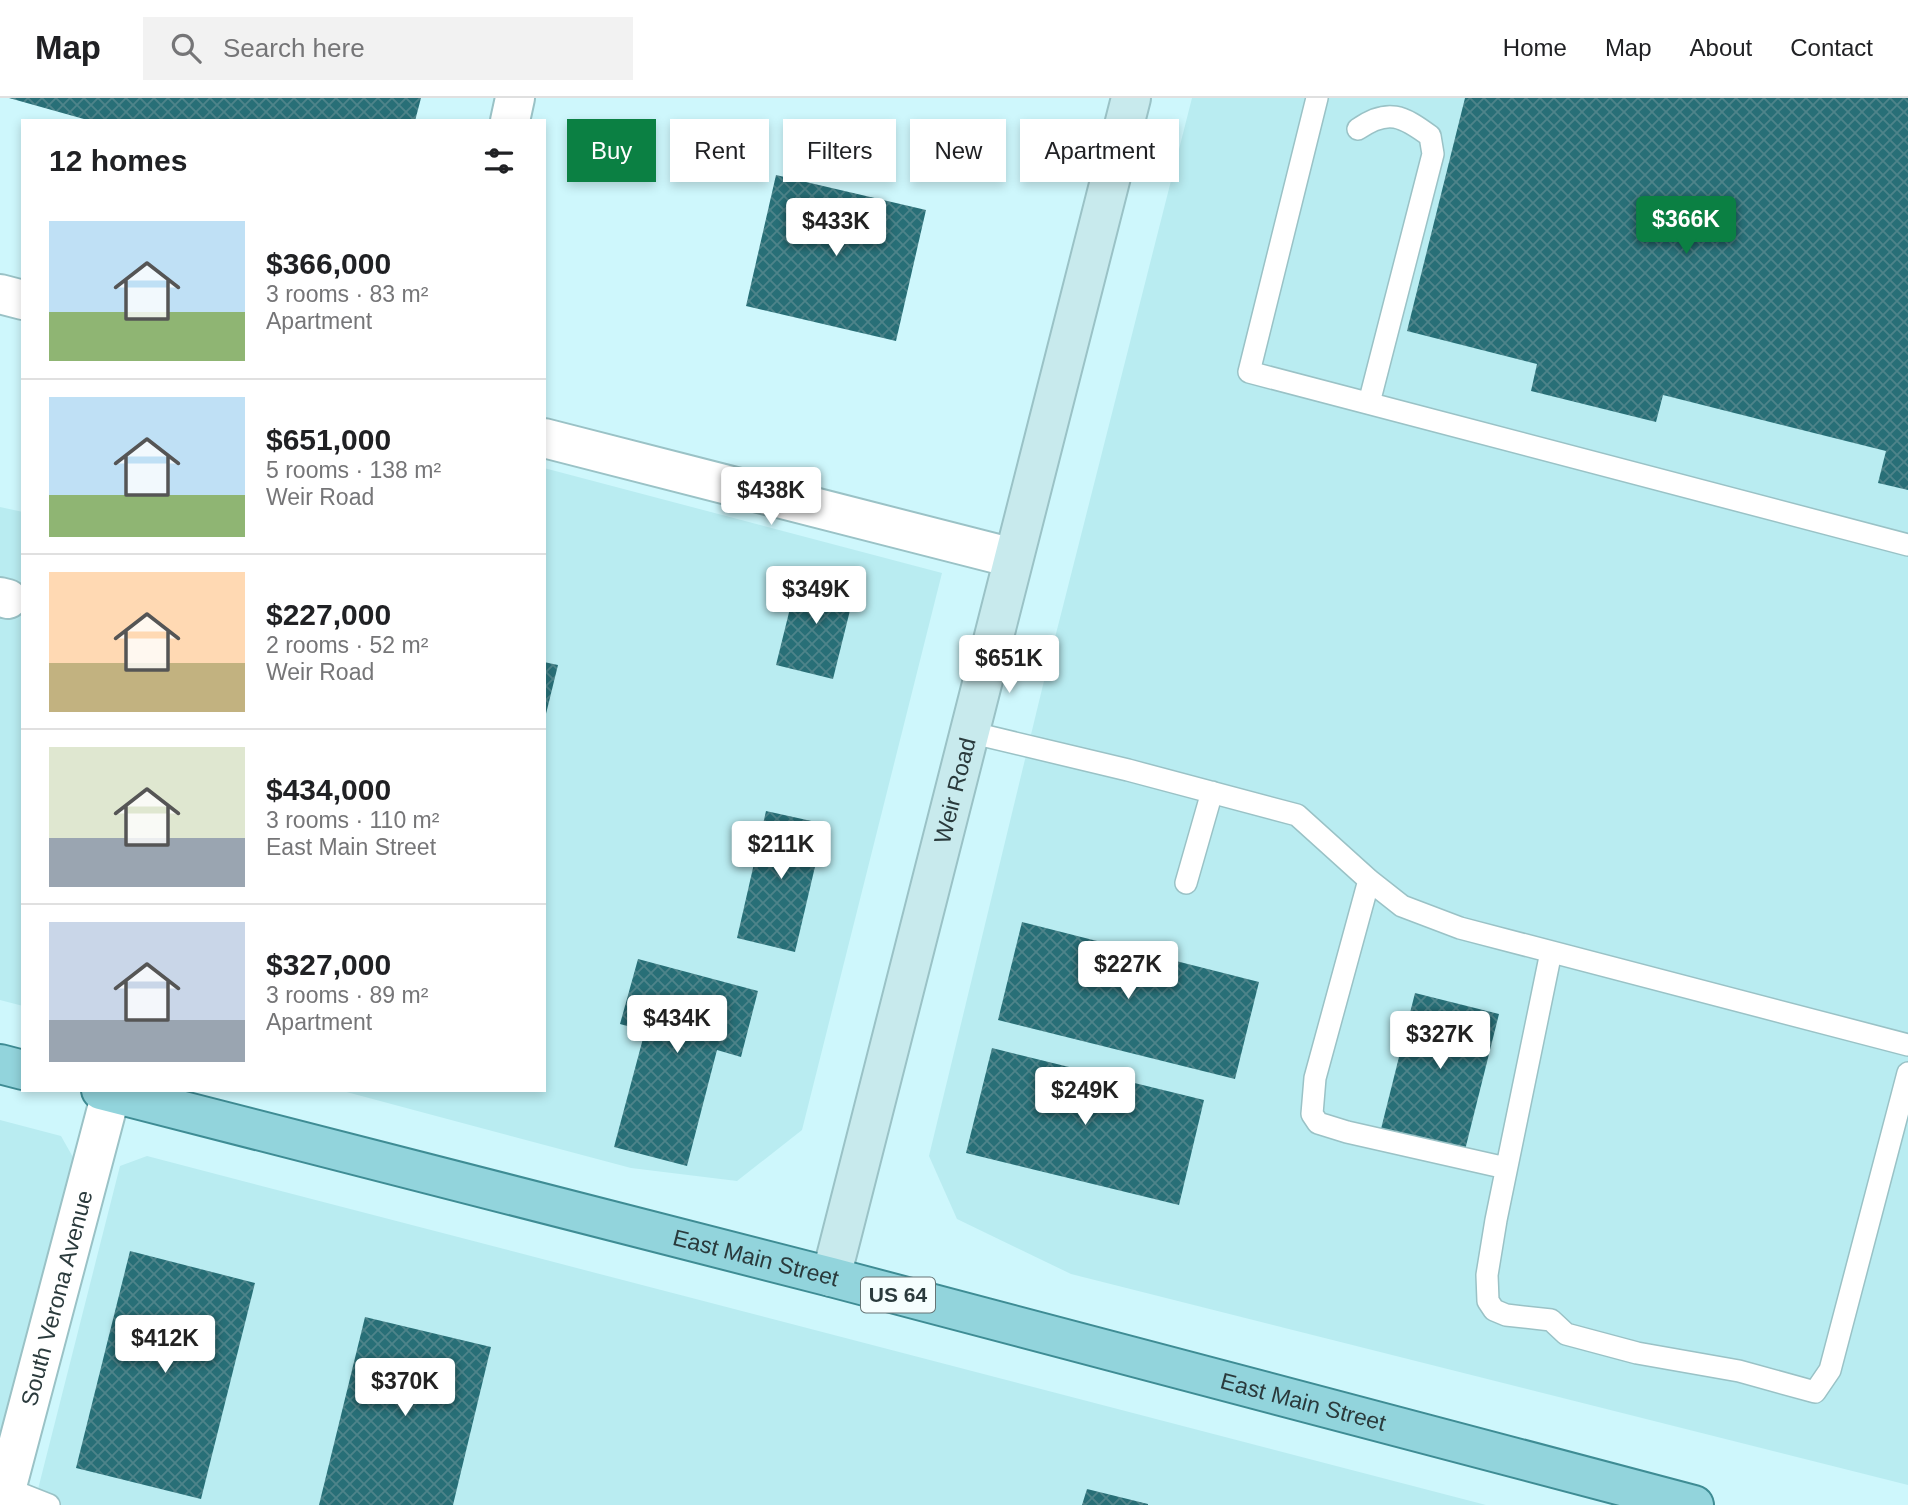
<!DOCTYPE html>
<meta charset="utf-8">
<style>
:root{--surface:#fff;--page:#f2f2f2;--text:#202124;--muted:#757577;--line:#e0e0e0;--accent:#0b8043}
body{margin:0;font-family:Arial,sans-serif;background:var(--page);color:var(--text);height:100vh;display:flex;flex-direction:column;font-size:26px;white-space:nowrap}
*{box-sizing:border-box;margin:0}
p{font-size:23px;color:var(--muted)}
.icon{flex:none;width:38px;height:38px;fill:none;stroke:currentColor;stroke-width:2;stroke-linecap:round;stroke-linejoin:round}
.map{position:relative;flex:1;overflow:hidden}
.sheet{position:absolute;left:21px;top:21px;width:525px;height:973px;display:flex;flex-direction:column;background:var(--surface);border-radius:0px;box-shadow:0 4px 10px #0003}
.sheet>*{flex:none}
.top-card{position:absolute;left:567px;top:21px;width:665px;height:63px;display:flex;gap:14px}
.price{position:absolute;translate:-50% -60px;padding:0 16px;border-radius:7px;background:#fff;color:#222;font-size:23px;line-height:46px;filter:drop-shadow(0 2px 4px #0008)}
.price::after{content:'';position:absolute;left:50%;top:42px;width:21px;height:16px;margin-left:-10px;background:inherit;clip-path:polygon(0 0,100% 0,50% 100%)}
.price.on{background:var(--accent);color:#fff}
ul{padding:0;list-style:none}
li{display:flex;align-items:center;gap:21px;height:175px;padding:0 28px}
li+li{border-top:2px solid var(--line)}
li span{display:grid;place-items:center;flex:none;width:196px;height:140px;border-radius:0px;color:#555}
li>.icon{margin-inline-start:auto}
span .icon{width:84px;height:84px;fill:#fffc;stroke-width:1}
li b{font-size:30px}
h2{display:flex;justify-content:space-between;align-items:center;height:84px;padding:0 28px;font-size:30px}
.chip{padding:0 24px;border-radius:0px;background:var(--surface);box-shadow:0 4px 10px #0003;font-size:24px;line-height:63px}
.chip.on{background:var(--accent);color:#fff}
header{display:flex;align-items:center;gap:42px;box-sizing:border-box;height:98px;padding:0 35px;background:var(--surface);border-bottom:2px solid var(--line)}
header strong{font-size:33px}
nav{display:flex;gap:38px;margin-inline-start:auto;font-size:24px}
.search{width:490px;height:63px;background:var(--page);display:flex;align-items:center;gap:18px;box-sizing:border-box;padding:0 24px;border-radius:0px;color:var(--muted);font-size:26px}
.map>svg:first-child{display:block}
.built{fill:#b9ecf1}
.building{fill:url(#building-cross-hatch)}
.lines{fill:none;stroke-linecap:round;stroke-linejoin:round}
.service-casing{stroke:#9ac2c6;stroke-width:24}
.minor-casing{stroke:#9ac2c6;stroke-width:42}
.secondary-casing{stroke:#9ac2c6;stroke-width:42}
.primary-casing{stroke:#3e8c94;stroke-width:42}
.service{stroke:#fff;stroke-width:21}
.minor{stroke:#fff;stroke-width:38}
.secondary{stroke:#c8eaed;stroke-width:38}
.primary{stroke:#92d4dc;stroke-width:38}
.labels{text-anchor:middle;stroke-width:7;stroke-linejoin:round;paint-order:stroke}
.shield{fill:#f5fefe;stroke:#677576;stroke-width:2}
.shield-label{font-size:21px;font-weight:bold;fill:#2a3a3c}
.street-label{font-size:23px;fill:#2a3a3c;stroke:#f5fefe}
</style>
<header>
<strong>Map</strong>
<div class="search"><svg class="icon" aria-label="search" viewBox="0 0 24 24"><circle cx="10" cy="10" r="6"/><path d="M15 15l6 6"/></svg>Search here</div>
<nav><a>Home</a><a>Map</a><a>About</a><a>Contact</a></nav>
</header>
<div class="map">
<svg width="1908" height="1407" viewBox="0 0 1908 1407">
<defs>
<pattern id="building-cross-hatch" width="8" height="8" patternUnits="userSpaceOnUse" patternTransform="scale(1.75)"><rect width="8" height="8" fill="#286f77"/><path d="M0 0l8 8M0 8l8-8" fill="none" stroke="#4e848a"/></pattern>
</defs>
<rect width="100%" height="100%" fill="#cef7fc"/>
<path class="built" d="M1192 0H1908V1387L1071 1176 957 1121 929 1058 1043 587Z
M544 370 942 475 802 1032 737 1083 631 1070 339 992H544Z
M0 409 23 414V908L0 902Z
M0 1022 61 1038 74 1061 0 1345Z
M147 1058 1486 1407H34L120 1068Z"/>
<path class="building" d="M9 0H421L415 23H91Z
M1465 0H1908V392L1878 385 1886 353 1663 297 1656 324 1531 293 1537 266 1407 233Z
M776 77 926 112 896 243 746 208Z
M799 474 856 488 833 581 776 567Z
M544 564 558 567 545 620H544Z
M766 713 825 726 795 854 737 840Z
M1022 824 1259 884 1235 981 998 922Z
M638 861 758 893 741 959 717 952 687 1068 614 1049 645 933 620 926Z
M1415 895 1499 916 1465 1052 1381 1031Z
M992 950 1204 1002 1179 1107 966 1055Z
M130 1153 255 1185 201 1401 76 1370Z
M365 1219 491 1249 453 1407H319Z
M1087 1391 1148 1406V1407H1082Z"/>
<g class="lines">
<g class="service-casing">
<path id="service" d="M1317 0 1249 274 1908 447
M1358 31C1388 10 1403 18 1430 38L1433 56 1369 305
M969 634 1128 672 1297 717 1369 782 1402 808 1460 830 1908 947
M1369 782 1315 980 1312 1016 1318 1025 1347 1034 1506 1070
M1186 785 1212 694
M1551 854 1496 1122 1487 1177 1488 1203 1494 1212 1506 1217 1551 1222 1566 1236 1637 1255 1739 1273 1815 1294 1830 1272 1908 975
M6 1390 49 1407"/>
</g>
<g class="minor-casing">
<g id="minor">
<path d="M510 23 515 0"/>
<path d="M0 196 23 202"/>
<path d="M544 340 1013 460"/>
<path d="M0 499 8 501"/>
<path id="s1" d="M2 1407 111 995"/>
</g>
</g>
<g class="secondary-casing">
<g id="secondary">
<path id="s2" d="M831 1179 1131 0"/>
</g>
</g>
<g class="primary-casing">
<g id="primary">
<path d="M0 966 23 972"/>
<path id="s3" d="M101 992 831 1179 1694 1407"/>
</g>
</g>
<use href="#service" class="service"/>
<use href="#minor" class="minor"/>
<use href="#secondary" class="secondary"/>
<use href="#primary" class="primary"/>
</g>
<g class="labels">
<rect class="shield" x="861" y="1179.5" width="74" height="35" rx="5"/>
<g class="shield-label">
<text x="898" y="1204">US 64</text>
</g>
<g class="street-label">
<text dy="8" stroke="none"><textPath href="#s2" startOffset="502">Weir Road</textPath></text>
<text dy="8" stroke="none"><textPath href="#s3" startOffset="676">East Main Street</textPath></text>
<text dy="8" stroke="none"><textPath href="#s1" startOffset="214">South Verona Avenue</textPath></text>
<text dy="8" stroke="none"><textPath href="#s3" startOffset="1242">East Main Street</textPath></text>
</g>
</g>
</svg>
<b class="price on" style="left:1686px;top:158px">$366K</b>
<b class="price" style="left:836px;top:160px">$433K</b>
<b class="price" style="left:771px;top:429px">$438K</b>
<b class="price" style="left:816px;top:528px">$349K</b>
<b class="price" style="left:1009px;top:597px">$651K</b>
<b class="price" style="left:781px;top:783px">$211K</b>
<b class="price" style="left:1128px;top:903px">$227K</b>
<b class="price" style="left:677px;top:957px">$434K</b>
<b class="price" style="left:1440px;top:973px">$327K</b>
<b class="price" style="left:1085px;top:1029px">$249K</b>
<b class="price" style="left:165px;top:1277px">$412K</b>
<b class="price" style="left:405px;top:1320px">$370K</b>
<div class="top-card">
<a class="chip on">Buy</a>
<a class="chip">Rent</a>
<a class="chip">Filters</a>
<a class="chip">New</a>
<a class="chip">Apartment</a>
</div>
<section class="sheet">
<h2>12 homes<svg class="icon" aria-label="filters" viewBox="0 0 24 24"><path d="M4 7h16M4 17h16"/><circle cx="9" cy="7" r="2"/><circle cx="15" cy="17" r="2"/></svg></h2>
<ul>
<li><span style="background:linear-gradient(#bfe0f5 65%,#8fb573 0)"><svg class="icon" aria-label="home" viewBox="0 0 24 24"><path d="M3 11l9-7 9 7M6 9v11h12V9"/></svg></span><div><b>$366,000</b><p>3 rooms · 83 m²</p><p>Apartment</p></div></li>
<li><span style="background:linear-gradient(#bfe0f5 70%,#8fb573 0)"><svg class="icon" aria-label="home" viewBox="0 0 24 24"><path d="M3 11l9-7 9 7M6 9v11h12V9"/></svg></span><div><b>$651,000</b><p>5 rooms · 138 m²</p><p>Weir Road</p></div></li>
<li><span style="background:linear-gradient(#ffd9b3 65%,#c2b280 0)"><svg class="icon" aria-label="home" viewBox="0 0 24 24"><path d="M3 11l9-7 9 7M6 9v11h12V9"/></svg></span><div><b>$227,000</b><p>2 rooms · 52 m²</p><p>Weir Road</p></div></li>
<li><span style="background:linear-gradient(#dfe7d0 65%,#9aa5b1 0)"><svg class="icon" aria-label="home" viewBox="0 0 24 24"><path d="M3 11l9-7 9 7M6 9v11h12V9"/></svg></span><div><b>$434,000</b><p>3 rooms · 110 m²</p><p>East Main Street</p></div></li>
<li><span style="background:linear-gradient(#c9d6e8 70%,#9aa5b1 0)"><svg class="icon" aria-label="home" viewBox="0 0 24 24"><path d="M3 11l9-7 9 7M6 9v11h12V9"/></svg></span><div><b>$327,000</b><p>3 rooms · 89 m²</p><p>Apartment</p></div></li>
</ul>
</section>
</div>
